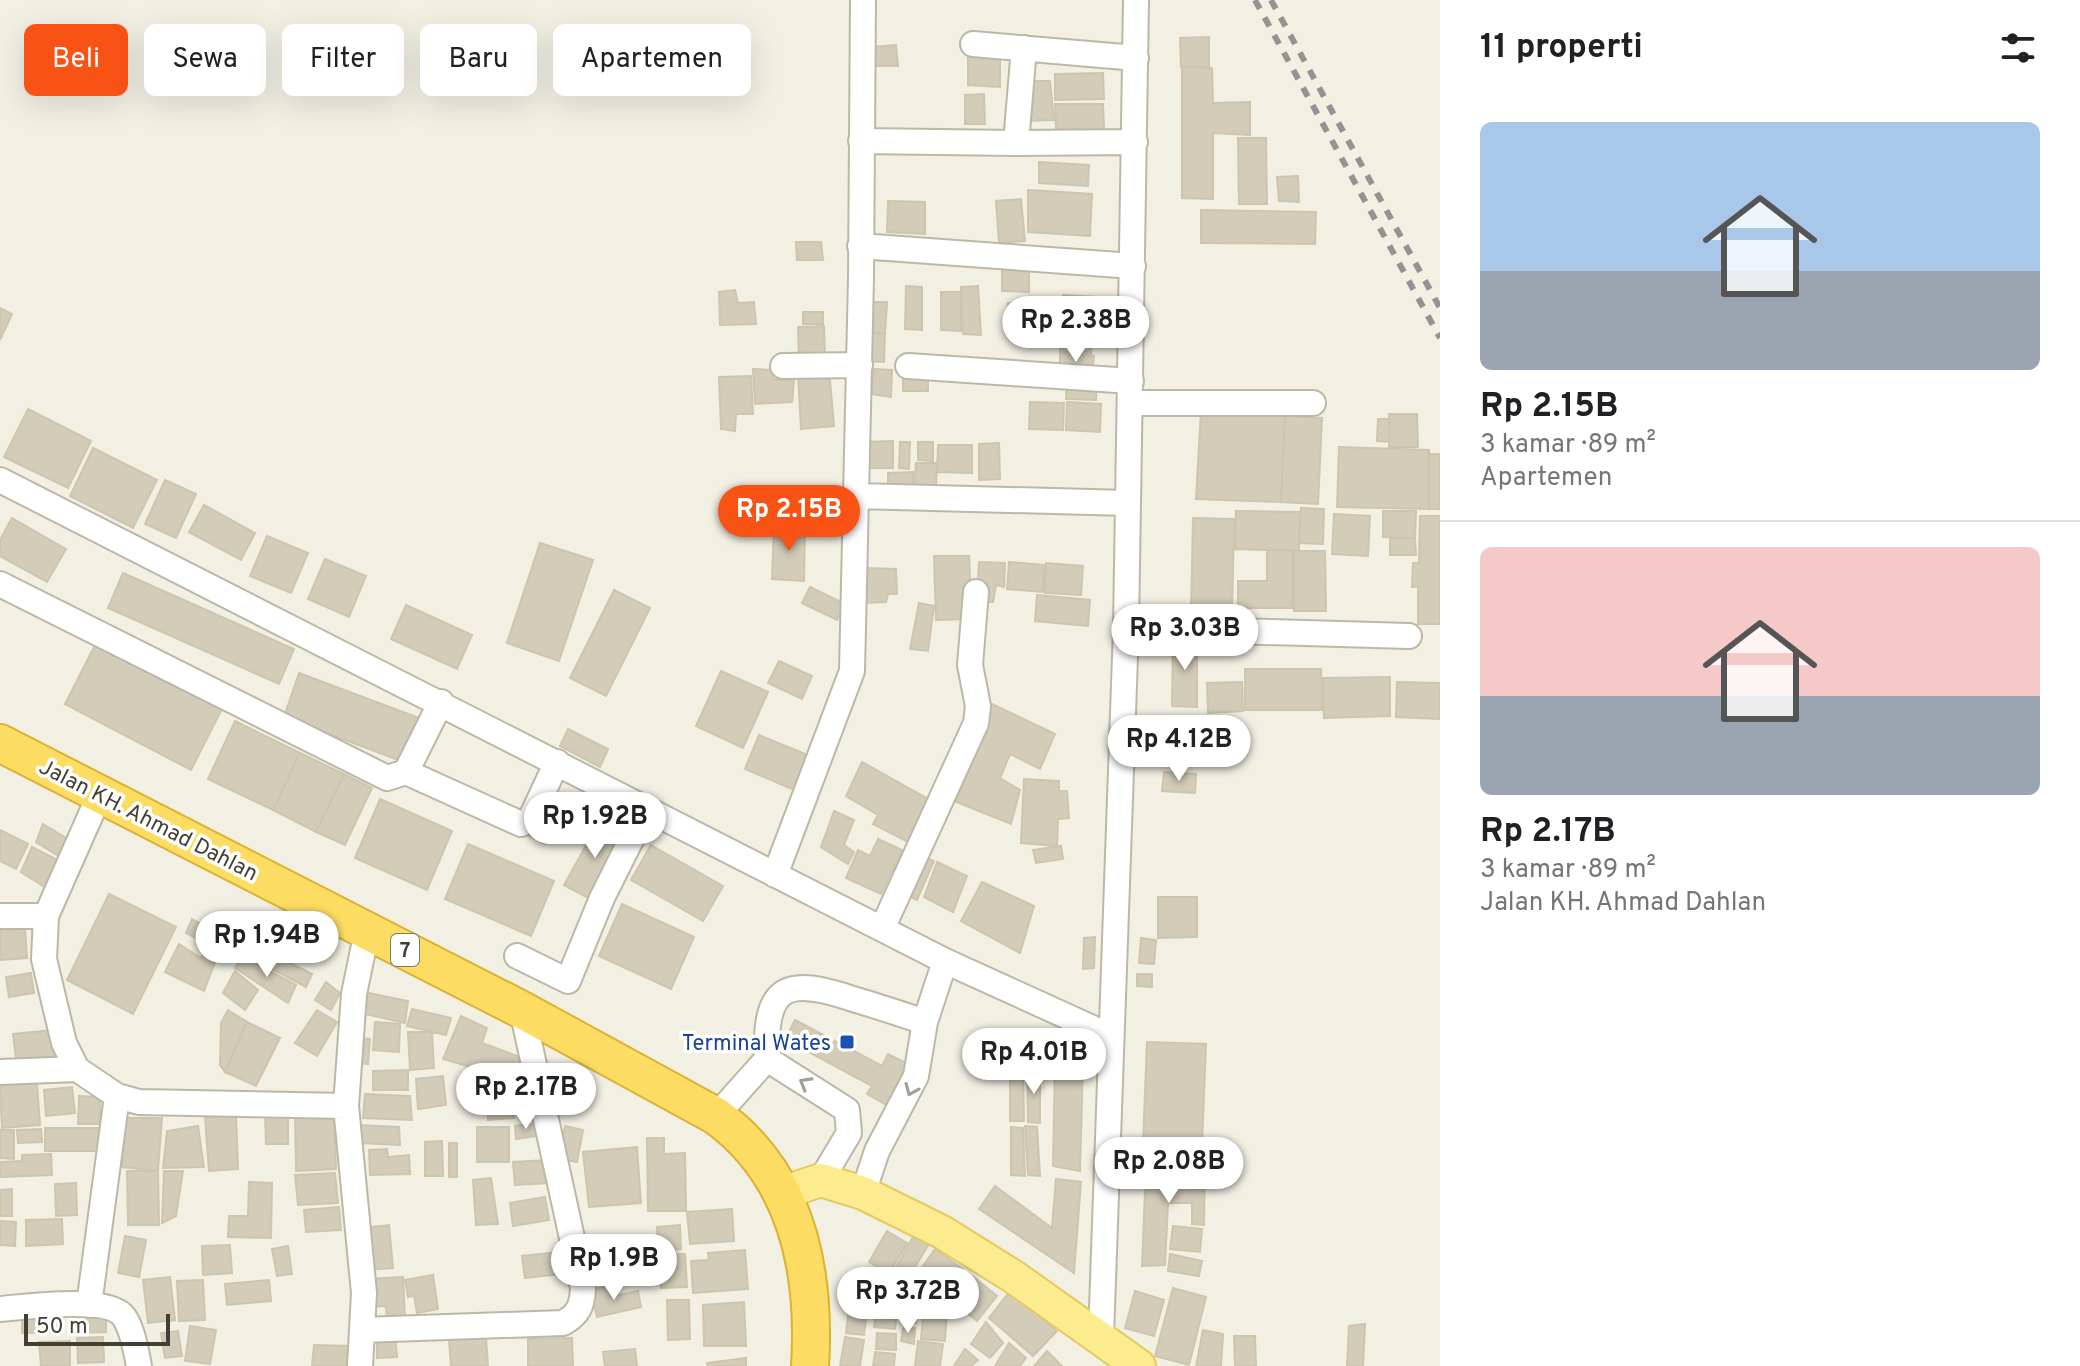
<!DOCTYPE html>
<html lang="id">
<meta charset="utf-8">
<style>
:root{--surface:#fff;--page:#f6f6f6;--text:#202124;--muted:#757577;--line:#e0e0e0;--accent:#f85214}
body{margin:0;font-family:Overpass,sans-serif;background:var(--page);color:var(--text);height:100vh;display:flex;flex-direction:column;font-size:30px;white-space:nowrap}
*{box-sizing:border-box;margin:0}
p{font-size:26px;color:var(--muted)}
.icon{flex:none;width:44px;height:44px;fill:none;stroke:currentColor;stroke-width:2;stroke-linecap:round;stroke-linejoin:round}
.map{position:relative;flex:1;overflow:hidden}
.sheet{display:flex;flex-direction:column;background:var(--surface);width:640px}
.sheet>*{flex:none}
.guide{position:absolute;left:24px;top:24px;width:760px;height:72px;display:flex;gap:16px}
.scale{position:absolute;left:24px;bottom:20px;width:146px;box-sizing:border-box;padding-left:8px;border:4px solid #433f34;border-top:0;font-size:22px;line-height:28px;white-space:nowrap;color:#433f34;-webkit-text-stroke:6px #fff;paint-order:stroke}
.price{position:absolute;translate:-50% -68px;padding:0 18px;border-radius:28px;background:#fff;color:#222;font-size:26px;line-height:52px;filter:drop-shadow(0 2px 4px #0008)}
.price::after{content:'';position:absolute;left:50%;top:48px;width:24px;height:18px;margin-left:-12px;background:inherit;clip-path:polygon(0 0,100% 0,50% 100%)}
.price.selected{background:var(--accent);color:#fff}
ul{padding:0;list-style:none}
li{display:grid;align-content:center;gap:16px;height:424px;padding:0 40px}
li+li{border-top:2px solid var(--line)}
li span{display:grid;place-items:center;height:248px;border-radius:12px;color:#555}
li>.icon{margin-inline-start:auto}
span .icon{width:144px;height:144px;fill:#fffc;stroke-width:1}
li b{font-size:34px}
h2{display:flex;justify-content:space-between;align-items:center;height:96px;padding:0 40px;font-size:34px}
.chip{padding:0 28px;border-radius:12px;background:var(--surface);box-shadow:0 8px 32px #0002;font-size:28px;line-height:72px}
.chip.selected{background:var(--accent);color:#fff}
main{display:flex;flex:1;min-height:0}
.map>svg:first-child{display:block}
.building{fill:#d3ccb9;stroke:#cec5ac;stroke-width:2}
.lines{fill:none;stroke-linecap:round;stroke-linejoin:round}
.minor-casing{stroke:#bdb8a6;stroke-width:28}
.major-casing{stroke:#e2cb61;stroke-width:36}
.highway-casing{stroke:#dcb233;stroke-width:40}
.minor{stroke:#fff;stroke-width:24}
.major{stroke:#fdeb90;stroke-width:32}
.highway{stroke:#fddc63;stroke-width:36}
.rail{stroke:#939393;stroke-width:6;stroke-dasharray:10 10;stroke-linecap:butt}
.oneway{stroke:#a19f9a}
.transit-dot{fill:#1a4fb4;stroke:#fff;stroke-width:3}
.labels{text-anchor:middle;stroke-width:7;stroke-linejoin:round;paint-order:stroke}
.shield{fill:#fff;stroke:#7b7971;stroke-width:2}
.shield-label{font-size:20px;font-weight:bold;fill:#433f34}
.street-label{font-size:22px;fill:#433f34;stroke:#fff}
.transit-label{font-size:22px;fill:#164399;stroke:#fff;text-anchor:end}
</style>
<main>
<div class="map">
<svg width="1440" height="1366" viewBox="0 0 1440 1366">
<rect width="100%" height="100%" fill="#f2efe3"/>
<path class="building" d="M1209 37V67H1181L1180 38Z
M896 45 898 66H871L873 47Z
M1000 49V87L968 85V51Z
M1182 67 1212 68 1213 103 1250 102V135L1213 133V199L1182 198Z
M1103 73 1104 99 1055 100V74Z
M1023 81H1050L1054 120 1026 121Z
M984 94 985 124H965V95Z
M1055 104H1103L1104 130 1056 129Z
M1238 138H1266L1267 204H1239Z
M1039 162 1089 165 1088 186 1039 183Z
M1298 176 1299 202 1279 201 1277 177Z
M1028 190 1092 194 1090 236 1028 232Z
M1021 199 1025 241 999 243 996 201Z
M888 201 925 202V234L887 232Z
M1201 210 1316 212 1315 244 1201 243Z
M796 242H821L823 260H797Z
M1002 264 1029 265V292L1002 291Z
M906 286 922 287V330L905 329Z
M978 286 981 335 963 334 961 287Z
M735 290 738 303 754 302 756 324 720 325 719 292Z
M941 292H961V331L941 330Z
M1063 295 1096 297 1095 321 1062 320Z
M865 302H887L885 334 865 332Z
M1008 303 1027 305 1025 331 1005 329Z
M0 308 12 314 0 340Z
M803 312H823V324H803Z
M1062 320 1092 321 1091 356 1060 353Z
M824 326 825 359 799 360 798 327Z
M865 332 885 334 884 362 863 361Z
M1060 353 1094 356 1092 374 1060 372Z
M753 369 773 370V379L794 381 792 402 755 404Z
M874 369 892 370 891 397 871 394Z
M903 372H928V391H903Z
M820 373 830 380 834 426 801 429 798 375Z
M751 376 753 414H736L735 431 721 429 719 377Z
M1067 378 1097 379 1096 400 1066 399Z
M1030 402 1064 403 1063 430 1029 429Z
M1067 402 1101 404 1100 432 1066 430Z
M28 409 91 441 68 488 4 457Z
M1201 411 1285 416 1281 502 1196 499Z
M1389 414H1417L1418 447H1389Z
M1285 416 1322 418 1318 504 1281 502Z
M1378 419H1390L1389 442 1377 441Z
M893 441V468H862V442Z
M900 442H910L909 469 899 468Z
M918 442H933V461L918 460Z
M999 443 1000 479 979 480V444Z
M938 445H972V473L937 472Z
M1339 447 1429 450V509L1337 507Z
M93 448 157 480 133 528 70 496Z
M1428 454H1440V509H1429Z
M916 463H937L936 488 914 487Z
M913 472V487L888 488V473Z
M165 480 196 494 176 538 145 524Z
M204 505 255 533 241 560 189 532Z
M1301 508 1324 509 1323 544 1299 543Z
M1236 511 1300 512 1299 551 1235 549Z
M1383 511H1416L1415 538 1383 537Z
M1334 514 1370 516 1368 556 1332 554Z
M1420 516H1440V624H1418V586L1412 587 1413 563H1419Z
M12 518 66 549 47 582 0 556V540Z
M1193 518 1234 519 1232 615 1191 614Z
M774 525 805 527 804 581 772 579Z
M267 536 308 553 291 593 250 576Z
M1390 538H1415L1416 555H1390Z
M540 543 593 560 559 661 507 643Z
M1267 550H1292V608H1238V581H1267Z
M1294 551H1325L1326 611H1294Z
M934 556H969L972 619 936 620Z
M325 559 366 576 349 617 308 599Z
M979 562 1005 563 1004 587 996 585 993 602H977Z
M1009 562 1044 565 1043 592 1007 589Z
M1046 563 1083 566 1081 595 1045 593Z
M864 568 896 569 897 594H888L886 602 865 603Z
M123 573 294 649 279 684 108 608Z
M810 587 845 604 837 620 802 603Z
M614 590 650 608 606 696 570 678Z
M1037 595 1090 600 1088 626 1035 621Z
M919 603 934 606 928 651 910 649Z
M406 605 472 635 457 669 391 639Z
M1173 638H1197V707L1172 706Z
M96 643 222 709 191 770 65 704Z
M779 661 812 676 802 699 768 683Z
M1245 669H1321L1322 710H1245Z
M721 671 768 692 743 748 696 726Z
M299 673 422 719 406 763 284 717Z
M1390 677V716L1324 718 1323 678Z
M1242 682 1243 711 1208 713 1207 683Z
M1397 682 1440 683V719L1396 717Z
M992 704 1055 734 1040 769 1010 754 1000 778 1020 790 1011 824 956 802Z
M235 721 300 753 273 810 208 779Z
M568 729 608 749 600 767 560 746Z
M759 735 808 755 794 790 745 769Z
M1158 736 1203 738 1202 766 1156 763Z
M300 753 344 774 316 832 273 810Z
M862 762 928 799 908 842 873 824 878 815 846 796Z
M1164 772 1196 774 1195 793 1162 791Z
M344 774 372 788 345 845 316 832Z
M1024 779 1059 781V791H1067L1069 818 1058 819 1057 846 1021 843Z
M545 797 563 806 545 844 527 835Z
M380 799 452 831 427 890 355 858Z
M834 811 854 820 844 845 854 852 848 864 821 847Z
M600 820 626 834 590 899 564 885Z
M43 824 68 839 59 856 36 842Z
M0 830 28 844 16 869 0 861Z
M878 839 902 850 881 894 846 878 858 850 870 856Z
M468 844 554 881 531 936 445 899Z
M651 845 723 886 703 921 631 880Z
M1061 846 1063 859 1036 863 1033 850Z
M32 847 63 863 51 891 21 872Z
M920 855 934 861 917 900 903 894Z
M937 862 967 876 953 912 924 897Z
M982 882 1034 906 1020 953 961 921Z
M109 894 176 927 133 1014 67 980Z
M1158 897H1197V937L1158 938Z
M622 904 694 937 671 989 599 956Z
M192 919 229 940 223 952 186 933Z
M25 928 27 958 0 960V930Z
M1095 937 1094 968 1083 969 1084 938Z
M1141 938 1156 940 1154 964 1139 963Z
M247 941 312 974 306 987 242 953Z
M179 944 201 958 206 949 218 955 204 991 165 972Z
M242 956 296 985 288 1003 235 968Z
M235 971 258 990 245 1010 223 993Z
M31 973 34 993 9 997 6 977Z
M1137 974H1152V987L1137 986Z
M326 982 340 993 331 1010 315 1000Z
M364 992 408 1001 405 1023 361 1013Z
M412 1009 451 1018 446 1035 407 1026Z
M228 1010 247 1022 225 1072 220 1065 221 1023Z
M317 1010 337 1022 317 1056 295 1043Z
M461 1016 487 1028 482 1043 525 1059 516 1080 443 1059Z
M795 1020 882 1066 888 1054 916 1068 893 1109 867 1094 872 1086 785 1039Z
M247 1022 280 1038 256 1086 225 1072Z
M375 1022 400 1024 399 1052 373 1050Z
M52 1030 56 1063 17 1067 13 1034Z
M408 1032H432L434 1068 410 1070Z
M355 1038 370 1039 368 1064 353 1063Z
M1147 1042 1206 1044 1202 1145 1143 1143Z
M1055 1059 1083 1060 1080 1171 1053 1166Z
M408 1070V1090H373V1071Z
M1010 1071H1023L1024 1121H1010Z
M1027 1071H1040V1123L1028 1122Z
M443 1076 446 1105 418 1109 416 1079Z
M37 1083 40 1125 2 1128 0 1086Z
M513 1083 514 1118 488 1120 487 1084Z
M72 1087 75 1113 46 1116 44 1090Z
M365 1094 410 1096 412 1120 363 1118Z
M79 1096 100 1097V1124H78Z
M288 1110V1144H266L265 1111Z
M334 1111 336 1169 296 1171 295 1112Z
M236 1115 238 1169 209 1171 205 1118Z
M123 1118H162L158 1171 122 1167Z
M537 1123V1136L516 1139 515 1126Z
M360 1125 399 1127 400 1145 359 1143Z
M198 1126 204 1167 163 1168 167 1131Z
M565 1126 583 1130 577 1162 559 1159Z
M1025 1126 1037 1127 1040 1176 1028 1175Z
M477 1127H509V1162H477Z
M1011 1127 1023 1128 1025 1176 1011 1175Z
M45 1128H103L104 1151H45Z
M41 1129 42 1142 18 1143 17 1130Z
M0 1130H14V1159L0 1158Z
M647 1138H664V1154L685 1153 686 1211H648Z
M442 1141 443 1176H425V1142Z
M449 1143H457V1177H449Z
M637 1147 641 1203 589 1207 583 1152Z
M387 1149 388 1157 409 1155 410 1174 370 1175 369 1150Z
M51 1154 52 1175 0 1177V1162L22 1161V1155Z
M548 1160 549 1183 515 1185 513 1162Z
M1205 1165 1204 1225 1192 1224V1203H1168L1165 1265 1142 1266 1146 1167Z
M127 1171H158L159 1225H128Z
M164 1171H183L176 1216 162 1223Z
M335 1173 338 1203 298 1205 295 1175Z
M491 1178 498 1224 476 1225 473 1180Z
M1056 1179 1081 1182 1074 1273 979 1209 995 1186 1052 1228Z
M249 1182 272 1183 271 1238 228 1237 229 1216H248Z
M76 1183 77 1215 56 1216 55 1184Z
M12 1189V1216H0V1190Z
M545 1197 549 1220 513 1226 510 1203Z
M339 1207 341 1230 306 1232 304 1210Z
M732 1209 734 1241 690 1244 687 1212Z
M62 1219 63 1244 26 1246V1220Z
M0 1221 16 1222 15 1246 0 1245Z
M389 1225 393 1268 365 1270 362 1228Z
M680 1225 681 1249 658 1251 657 1227Z
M1173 1226 1202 1229 1200 1252 1170 1249Z
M887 1231 907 1243 889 1274 869 1262Z
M914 1235 929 1244 910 1275 896 1267Z
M125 1236 146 1240 139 1277 118 1273Z
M230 1245 232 1273 203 1275 202 1246Z
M288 1246 292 1274 277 1276 272 1249Z
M935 1249 963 1269 947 1292 919 1272Z
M745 1250 748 1289 693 1293 691 1261 709 1260 708 1253Z
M559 1252 561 1274 525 1278 522 1256Z
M685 1254 687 1287 661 1288 659 1255Z
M1170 1254 1202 1261 1199 1276 1168 1271Z
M433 1275 438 1309 417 1313 414 1296 408 1297 405 1280Z
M971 1275 997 1296 977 1321 951 1299Z
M170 1277 175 1320 148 1323 143 1280Z
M403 1277 405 1320 387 1321 386 1306 367 1307 365 1279Z
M203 1280 205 1320 179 1321 177 1281Z
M269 1280 271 1301 227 1305 225 1284Z
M607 1286 610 1297 638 1291 641 1307 597 1317 591 1290Z
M1173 1288 1206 1297 1189 1365 1155 1356Z
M1010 1291 1057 1331 1033 1356 989 1318Z
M1135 1291 1164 1300 1154 1336 1125 1328Z
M925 1294 948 1296 945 1341 921 1339Z
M850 1298 868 1301 864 1335 846 1333Z
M908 1298 919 1299 916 1323 905 1322Z
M667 1300H689L690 1339 668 1340Z
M877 1301 898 1303 895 1329 874 1327Z
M744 1302 746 1346H704L703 1305Z
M61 1309 62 1332 22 1333V1311Z
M106 1309V1332L78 1333 76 1311Z
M986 1322 1003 1343 990 1358 971 1344Z
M1365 1324 1363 1366H1347L1349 1326Z
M190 1326 216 1330 210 1364 185 1361Z
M903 1328H915L914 1344 901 1341Z
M1203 1330 1223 1334 1221 1366H1196Z
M178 1331 182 1356 165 1358 161 1333Z
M877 1333 896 1334V1350L876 1349Z
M395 1335 397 1357 377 1358V1336Z
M1234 1336H1255L1256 1366H1235Z
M103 1337 104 1362 78 1363 77 1338Z
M845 1337 864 1340 860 1366H840Z
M486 1338 488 1366H451L449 1340Z
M572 1338 573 1366H528V1339Z
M70 1341V1366H41L39 1342Z
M918 1341 943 1344 940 1366H915Z
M1009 1343 1026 1358 1020 1366H995Z
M314 1345 352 1346 351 1366H312Z
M635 1349 637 1366H605L603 1352Z
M965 1349 978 1360 971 1366H954Z
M1047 1351 1062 1366H1034Z
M875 1352 895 1354 894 1366H873Z
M746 1358V1366H708L707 1363Z"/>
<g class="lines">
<g class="minor-casing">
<path id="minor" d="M973 44 1136 58
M1024 48 1016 143 1135 142
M861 141 1016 143
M860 246 1133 266
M783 366 860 365
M908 366 1131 381
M1131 403H1313
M0 480 945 961 1110 1036
M857 496 1128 503
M0 584 387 778 406 772 441 702
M1126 628 1409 636
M406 772 521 824 530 820 557 762
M100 794 46 916 44 959 64 1043 77 1069 117 1096 139 1102 346 1106
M775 875 852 671 861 278 863 0
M0 916H46
M882 929 976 723 978 706 970 665 976 592
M517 956 568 981 602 898 647 808
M767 1059 847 1110 849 1133 821 1180
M0 1072 77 1069
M716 1116 767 1059C764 983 788 977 853 999 877 1006 901 1014 925 1022
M863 1193 877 1151 916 1076 925 1022 945 961
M89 1305 117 1096
M0 1309C25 1307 109 1295 124 1317 133 1330 136 1351 139 1366
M362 1330 563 1323C579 1314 582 1306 583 1288L522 1010
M1101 1337 1126 628 1136 0
M360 1366 364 1293 346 1106 354 994 367 931"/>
</g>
<g class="major-casing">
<path id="major" d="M782 1193 821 1180 863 1193 942 1232 1014 1277 1139 1366"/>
</g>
<g class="highway-casing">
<path id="highway" d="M0 743 522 1010 716 1116C797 1175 816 1270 810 1366"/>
</g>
<use href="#minor" class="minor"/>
<use href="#major" class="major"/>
<use href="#highway" class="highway"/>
<path class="rail" d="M1255 0 1440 338
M1271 0 1440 308"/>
</g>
<defs><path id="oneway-chevron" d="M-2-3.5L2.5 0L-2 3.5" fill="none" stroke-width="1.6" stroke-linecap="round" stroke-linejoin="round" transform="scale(2)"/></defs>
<g class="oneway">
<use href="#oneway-chevron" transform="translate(805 1083) rotate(-150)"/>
<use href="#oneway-chevron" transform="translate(911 1090) rotate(113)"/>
</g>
<rect class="transit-dot" x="839" y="1034" width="16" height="16" rx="4"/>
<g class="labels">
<rect class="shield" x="391" y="934" width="28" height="32" rx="6"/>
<g class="shield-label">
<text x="405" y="957">7</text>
</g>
<g class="street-label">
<text transform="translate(149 819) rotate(27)" y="8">Jalan KH. Ahmad Dahlan</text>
</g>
<g class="transit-label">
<text x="831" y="1050">Terminal Wates</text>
</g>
</g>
</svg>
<div class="scale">50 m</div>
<b class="price" style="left:1076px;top:364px">Rp 2.38B</b>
<b class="price selected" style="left:789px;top:553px">Rp 2.15B</b>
<b class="price" style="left:1185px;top:672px">Rp 3.03B</b>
<b class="price" style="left:1179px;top:783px">Rp 4.12B</b>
<b class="price" style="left:595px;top:860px">Rp 1.92B</b>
<b class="price" style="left:267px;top:979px">Rp 1.94B</b>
<b class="price" style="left:1034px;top:1096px">Rp 4.01B</b>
<b class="price" style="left:526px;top:1131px">Rp 2.17B</b>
<b class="price" style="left:1169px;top:1205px">Rp 2.08B</b>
<b class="price" style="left:614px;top:1302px">Rp 1.9B</b>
<b class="price" style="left:908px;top:1335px">Rp 3.72B</b>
<div class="guide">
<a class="chip selected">Beli</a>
<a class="chip">Sewa</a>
<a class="chip">Filter</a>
<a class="chip">Baru</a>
<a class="chip">Apartemen</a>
</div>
</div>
<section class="sheet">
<h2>11 properti<svg class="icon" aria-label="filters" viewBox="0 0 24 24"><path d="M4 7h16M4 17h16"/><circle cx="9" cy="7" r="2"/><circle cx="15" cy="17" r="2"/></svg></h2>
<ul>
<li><span style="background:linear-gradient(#a9c7e8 60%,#9aa5b1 0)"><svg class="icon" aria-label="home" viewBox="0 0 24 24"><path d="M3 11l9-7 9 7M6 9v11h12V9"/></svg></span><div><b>Rp 2.15B</b><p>3 kamar · 89 m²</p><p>Apartemen</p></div></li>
<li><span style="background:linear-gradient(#f6c9c9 60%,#9aa5b1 0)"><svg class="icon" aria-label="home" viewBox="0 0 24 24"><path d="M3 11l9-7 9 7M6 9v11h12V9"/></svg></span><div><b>Rp 2.17B</b><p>3 kamar · 89 m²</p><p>Jalan KH. Ahmad Dahlan</p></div></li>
</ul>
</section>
</main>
